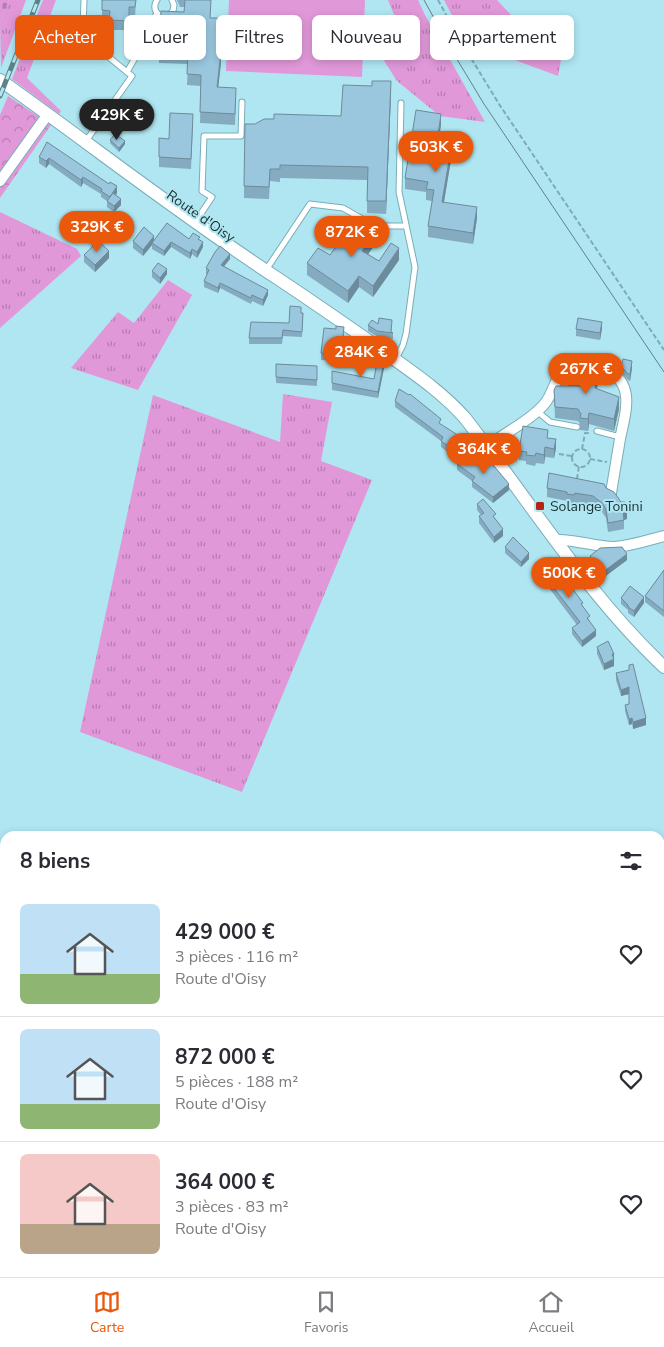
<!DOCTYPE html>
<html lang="fr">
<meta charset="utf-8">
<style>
:root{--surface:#fff;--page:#f2f2f3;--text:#2b2b33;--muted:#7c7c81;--line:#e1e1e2;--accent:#ea580c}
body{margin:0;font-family:"Nunito Sans",sans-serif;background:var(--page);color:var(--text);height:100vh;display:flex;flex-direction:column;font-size:19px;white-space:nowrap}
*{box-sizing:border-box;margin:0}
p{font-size:16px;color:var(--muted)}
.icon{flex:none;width:28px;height:28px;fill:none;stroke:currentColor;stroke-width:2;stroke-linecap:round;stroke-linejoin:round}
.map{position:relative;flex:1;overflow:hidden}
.drawer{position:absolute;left:0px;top:831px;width:665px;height:446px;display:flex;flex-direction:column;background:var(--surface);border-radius:15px 15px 0 0;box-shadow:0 2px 8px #0003}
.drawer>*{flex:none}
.top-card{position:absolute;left:15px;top:15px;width:635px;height:45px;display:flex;gap:10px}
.price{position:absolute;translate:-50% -42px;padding:0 11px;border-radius:18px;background:var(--accent);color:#fff;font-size:16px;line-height:32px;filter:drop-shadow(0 1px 2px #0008)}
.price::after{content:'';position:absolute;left:50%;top:30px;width:15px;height:11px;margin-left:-8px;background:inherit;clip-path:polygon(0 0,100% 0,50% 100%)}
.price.on{background:#222;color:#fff}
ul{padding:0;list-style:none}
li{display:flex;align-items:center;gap:15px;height:125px;padding:0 20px}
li+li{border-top:1px solid var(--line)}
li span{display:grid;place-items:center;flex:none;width:140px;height:100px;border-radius:8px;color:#555}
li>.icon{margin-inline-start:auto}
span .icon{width:60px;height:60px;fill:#fffc;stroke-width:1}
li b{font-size:21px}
h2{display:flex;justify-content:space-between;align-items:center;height:60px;padding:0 20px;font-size:21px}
.tag{padding:0 18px;border-radius:8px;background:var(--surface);box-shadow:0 2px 8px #0003;font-size:18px;line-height:45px}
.tag.on{background:var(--accent);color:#fff}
.dock{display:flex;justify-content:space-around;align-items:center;height:70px;border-top:1px solid var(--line);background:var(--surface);font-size:14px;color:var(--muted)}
.dock a{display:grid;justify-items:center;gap:2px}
.dock .on{color:var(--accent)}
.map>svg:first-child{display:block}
.grass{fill:url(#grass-tufts)}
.forest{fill:url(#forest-crowns)}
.cemetery{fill:url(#cemetery-stones)}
.pitch{fill:#e198d9}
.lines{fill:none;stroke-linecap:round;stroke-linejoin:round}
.service-casing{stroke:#79aeb8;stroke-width:7}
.minor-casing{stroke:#79aeb8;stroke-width:12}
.tertiary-casing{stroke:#79aeb8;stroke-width:14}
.path{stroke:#7fabb3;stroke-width:2;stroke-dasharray:5 2.5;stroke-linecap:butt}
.service{stroke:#fff;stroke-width:5}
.minor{stroke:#fff;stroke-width:10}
.tertiary{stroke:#fff;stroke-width:12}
.tram{stroke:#5e8289;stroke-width:1}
.rail-casing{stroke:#5e8289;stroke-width:5}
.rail{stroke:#b0e6f1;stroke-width:3;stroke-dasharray:9;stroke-linecap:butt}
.wall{fill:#84abbf}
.shaded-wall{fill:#6c8b9b}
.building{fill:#9ac7de;stroke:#6c8b9b}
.poi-dot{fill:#b22413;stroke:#b0e6f1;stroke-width:2}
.labels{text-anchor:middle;stroke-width:4;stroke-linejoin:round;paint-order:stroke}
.street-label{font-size:14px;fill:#1a3034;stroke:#b0e6f1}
.poi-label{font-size:14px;fill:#1a3034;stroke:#b0e6f1;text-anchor:start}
</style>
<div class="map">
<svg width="664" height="1277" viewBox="0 0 664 1277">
<defs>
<pattern id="grass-tufts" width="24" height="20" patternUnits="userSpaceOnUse" patternTransform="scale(1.25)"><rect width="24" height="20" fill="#e198d9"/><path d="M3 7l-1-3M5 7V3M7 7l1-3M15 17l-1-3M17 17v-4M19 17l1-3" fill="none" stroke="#b67cb1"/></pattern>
<pattern id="forest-crowns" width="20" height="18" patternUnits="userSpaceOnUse" patternTransform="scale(1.25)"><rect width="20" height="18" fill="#e198d9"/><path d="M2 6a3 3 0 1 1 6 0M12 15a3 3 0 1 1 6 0" fill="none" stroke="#b67cb1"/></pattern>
<pattern id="cemetery-stones" width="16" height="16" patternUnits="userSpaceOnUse" patternTransform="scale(1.25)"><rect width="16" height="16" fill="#e198d9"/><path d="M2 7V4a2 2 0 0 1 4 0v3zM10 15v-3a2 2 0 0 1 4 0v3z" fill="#b67cb1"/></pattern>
</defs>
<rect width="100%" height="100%" fill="#b0e6f1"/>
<path class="grass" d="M9 0H26L1 68 0 23Z
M43 0H56L27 78 61 111 59 114 12 79Z
M388 0H418L425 15 485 122 440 116 397 81 381 56 399 27Z
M444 0H497L510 14 563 49 558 76 466 42Z
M0 212 77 249 81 256 0 328Z
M168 280 192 295 138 390 71 368 118 312 134 323Z
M283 394 332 402 321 461 372 480 242 792 80 732 153 395 280 442Z"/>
<path class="forest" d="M8 96 51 125 0 198V115Z"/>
<path class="cemetery" d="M0 0H9L0 23Z"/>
<path class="pitch" d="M229 0H365L362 77 226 71Z"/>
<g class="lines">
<g class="service-casing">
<path id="service" d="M84 0 83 28 89 41 132 76 86 141
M157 0C152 8 156 16 166 17L173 11 174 5 172 0
M127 72 143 44 150 26 157 13
M196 221 212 197 202 191 204 136H241L242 102
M266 270 310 204 343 208 364 220 381 226H406
M396 359 403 345 406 334 415 267 399 192 401 103
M537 411 550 422 577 427
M597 431 620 437"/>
</g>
<g class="minor-casing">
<path id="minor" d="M0 181 48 114
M487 446C504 434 534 418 546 402 554 391 557 373 566 365 577 361 589 363 600 367 637 380 626 410 620 439 617 457 614 474 611 493
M556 540C576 539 594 547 614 547 631 546 648 540 664 536"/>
</g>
<g class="tertiary-casing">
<path id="tertiary" d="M0 80C93 146 182 216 277 278 313 302 348 326 383 351 412 372 441 391 465 418 530 502 587 594 664 667"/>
</g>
<path class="path" d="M438 0 463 45 499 104 664 350
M582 449 585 433H591
M572 458a9 9 0 1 1 18 0a9 9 0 1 1-18 0Z
M559 454 572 456
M590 459 607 462
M577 479 579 466"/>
<use href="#service" class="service"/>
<use href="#minor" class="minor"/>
<use href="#tertiary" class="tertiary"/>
<path class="tram" d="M424 0 455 56 484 104 664 372"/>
<g class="rail-casing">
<path id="rail" d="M0 96 38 0"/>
</g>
<use href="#rail" class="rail"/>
</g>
<path class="wall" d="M102 0H136L135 17H129V30H109V20L102 19Z
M177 0H211L210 18 218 42 221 63 218 87 236 99 235 125 200 123 201 86 187 85 188 64 159 63V52L184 12V7H180Z
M391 94 386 214 367 213V180L280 178V182L270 181 269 199 244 198V186L255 124 341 116Z
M193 124 191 169 159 167V138L169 139Z
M441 125 439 135 453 148 444 202 477 218 473 244 428 237V226L432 201 426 200V192L405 189V178Z
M110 140 125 144 119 152 110 143Z
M47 142 117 193 116 195 121 205 114 212 107 207V201L101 197V194L83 183 81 187 49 164 46 168 39 163V157Z
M189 239 200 240 203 247 197 258 192 254 190 259 171 247 164 256 152 249V245L143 256 133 248V241Z
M376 243 368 254 379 261 399 260 373 297 359 287 348 303 307 275V263L330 255Z
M84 255 109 258 95 272 84 262Z
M230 259 224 266 268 295 263 306 252 301 251 304 220 288 218 293 204 287V281L207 275 206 274V268Z
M152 271 167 274 160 284 152 277Z
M301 313H303L302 337 283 336 282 344H249V338L289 323Z
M378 324 392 326 391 332 393 333V339L377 336 368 331V325Z
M602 328 600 340 576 336V329Z
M344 334 341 361 321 360V353Z
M385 363 378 398 332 390V383L374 379Z
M276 364 317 366V386L276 383Z
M621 366 632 368 630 381 628 380 621 372Z
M568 376 598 381 597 389 619 409 614 431 589 424 588 431 580 430V424L578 421 555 418 554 390 568 386Z
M395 401 441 425 467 448 458 460 441 447V441L395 407Z
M548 438 556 448 554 458 545 457 544 464 536 463 535 466 526 464V461L519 460V451Z
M457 464 509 490 493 503 472 487V481L457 470Z
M547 488H606L627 519 624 520V529L608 532 606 518 602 512 593 506 575 503 574 505 567 504V501L547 497Z
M477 504 496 520 503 536 494 543 479 523V516L481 515 477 510Z
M505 547 529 559 521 567 505 553Z
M590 556 627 560 603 578 590 562Z
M537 566 583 606 596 636 582 647 572 634V628L577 625 537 572Z
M664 570V617L645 602V596Z
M621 598 644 603 634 617 628 613V610L621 604Z
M597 647 614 658V666L604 670 597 654Z
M629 670 646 725 633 729 632 724 629 725 625 711V705L629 704V694L621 696 616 680V673Z"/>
<path class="shaded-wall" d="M221 52V63L217 98V87Z
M391 81V94L386 214V201Z
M441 114V125L438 146V135Z
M453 137V148L442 213V202Z
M125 141V144L119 152V148Z
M49 158V164L46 168V161Z
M83 177V183L81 187V180Z
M117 186V193L110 203V197Z
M121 199V205L114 212V206Z
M477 207V218L473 244V233Z
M376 232V243L362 263V251Z
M154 236V242L152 243V245L143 256V250Z
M171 242V247L164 256V251Z
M203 242V247L197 258V252Z
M399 248V260L373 297V286Z
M192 249V254L190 259V253Z
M109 251V258L95 272V265Z
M230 254V259L221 270V265Z
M167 269V274L160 284V278Z
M359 276V287L348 303V291Z
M220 283V288L218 293V288Z
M268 290V295L263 306V300Z
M602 322V328L600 340V333Z
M385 356V363L378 398V392Z
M632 361V368L630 381V374Z
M598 369V381L595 400V388Z
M619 397V409L614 431V419Z
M589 413V424L588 431V419Z
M556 439V448L554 458V449Z
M467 441V448L458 460V453Z
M545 447V457L544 464V455Z
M509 484V490L493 503V497Z
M627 509V519L623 520V511Z
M503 529V536L494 543V537Z
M529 553V559L521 567V562Z
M627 554V560L603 578V572Z
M644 597V603L634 617V611Z
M596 630V636L582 647V641Z
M612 654H614V666L604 670V664Z
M629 687V694L621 696V690Z
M632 718V724L629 725V719Z
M646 718V725L633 729V722Z"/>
<path class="building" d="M102 0H136L135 7H129V21L109 20 110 11 102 10Z
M185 0H211L210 18H218V42L221 52 217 87 236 88 235 114 200 112 201 75 187 74 188 53 159 52 161 11 184 12Z
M372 81H391L386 201H367L368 167 280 165V169H270L269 187 244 186 245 124H255L264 119H274V114L341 116 343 85 372 86Z
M416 110 441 114 438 135 453 137 442 202 477 207 473 233 428 226 434 190 426 189 428 182 405 178Z
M170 113 193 114 191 159 159 157V138L169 139Z
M114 135 118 136 125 141 119 148 110 140Z
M47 142 109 184 110 182 117 186 110 197 101 191 102 189 83 177 81 180 49 158 46 161 39 157Z
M113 193 121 199 114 206 107 201Z
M357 218 376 232 362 251 379 261 391 243 399 248 373 286 359 276 348 291 307 263 318 248 330 255Z
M167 223 189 239 193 233 200 237 198 239 203 242 197 252 192 249 190 253 171 242 164 251 152 243Z
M144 227 154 236 143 250 133 241Z
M98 241 109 251 95 265 84 255Z
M220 246 230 254 221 265 268 290 263 300 252 295 251 298 220 283 218 288 204 281 209 270 206 268 215 252Z
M158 263 167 269 160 278 152 271Z
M290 306 301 307V313H303L302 332 283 330 282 338H249L251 322 289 323Z
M379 318 392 320 391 332 393 333 377 331 368 325 372 320 378 324Z
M578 318 602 322 600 333 576 329Z
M336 326 344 327 341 355 321 353 324 328 336 329Z
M378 356H385L378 392 332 383V371L374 379Z
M623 359 632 361 630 374H628L621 366Z
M276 364 317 366V380L276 377Z
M580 366 598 369 595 388 619 397 614 419 589 413 588 419 580 418 581 414 578 409 555 407 554 390 556 386H585L568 376 572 370Z
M399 389 409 395 410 394 441 419 439 423 467 441 458 453 441 441 443 437 395 401Z
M523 426 548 430 547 438 556 439 554 449 545 447 544 455 536 453 535 456 526 455 527 452 519 451Z
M465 452 483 465 489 460 509 484 493 497 472 481 475 477 457 464Z
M549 473 604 484 606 488 614 492 621 502H625L627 509 623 511 624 520 608 523 606 509 602 503 593 496 575 493 574 495 567 494V492L547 488Z
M483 499 496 514 493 516 503 529 494 537 479 516 484 513 477 504Z
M513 537 529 553 521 562 505 547Z
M622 547 627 554 603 572 590 556 600 548Z
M547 558 558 574 560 572 583 603 581 604 590 616 587 618 596 630 582 641 572 628 580 622 537 566Z
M664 570V611L645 596Z
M630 586 644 597 634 611 628 607V605L621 598Z
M608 641 614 654H612L614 659 604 664 597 647Z
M633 664 646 718 633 722 632 718 629 719 625 705 629 704V687L621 690 616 673 629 670V665Z"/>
<rect class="poi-dot" x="535" y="501" width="10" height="10" rx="2.5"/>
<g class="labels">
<g class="street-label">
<text transform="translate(201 216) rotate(35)" y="5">Route d'Oisy</text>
</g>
<g class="poi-label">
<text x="550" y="511">Solange Tonini</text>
</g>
</g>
</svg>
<b class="price on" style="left:117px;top:141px">429K €</b>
<b class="price" style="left:436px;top:173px">503K €</b>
<b class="price" style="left:97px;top:253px">329K €</b>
<b class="price" style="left:352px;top:258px">872K €</b>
<b class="price" style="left:361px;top:378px">284K €</b>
<b class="price" style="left:586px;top:395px">267K €</b>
<b class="price" style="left:484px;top:475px">364K €</b>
<b class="price" style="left:569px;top:599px">500K €</b>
<div class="top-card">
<a class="tag on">Acheter</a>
<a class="tag">Louer</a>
<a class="tag">Filtres</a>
<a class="tag">Nouveau</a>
<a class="tag">Appartement</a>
</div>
<section class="drawer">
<h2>8 biens<svg class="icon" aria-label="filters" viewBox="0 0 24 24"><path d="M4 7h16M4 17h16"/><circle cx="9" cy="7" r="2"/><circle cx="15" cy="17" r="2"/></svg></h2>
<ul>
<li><span style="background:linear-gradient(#bfe0f5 70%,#8fb573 0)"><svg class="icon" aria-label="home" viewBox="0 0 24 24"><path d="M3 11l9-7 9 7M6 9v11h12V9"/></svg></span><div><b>429 000 €</b><p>3 pièces · 116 m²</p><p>Route d'Oisy</p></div><svg class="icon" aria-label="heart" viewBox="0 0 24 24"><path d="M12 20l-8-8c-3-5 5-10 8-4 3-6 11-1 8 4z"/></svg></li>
<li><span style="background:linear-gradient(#bfe0f5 75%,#8fb573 0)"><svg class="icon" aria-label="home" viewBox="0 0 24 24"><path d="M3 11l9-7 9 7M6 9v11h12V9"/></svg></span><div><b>872 000 €</b><p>5 pièces · 188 m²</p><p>Route d'Oisy</p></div><svg class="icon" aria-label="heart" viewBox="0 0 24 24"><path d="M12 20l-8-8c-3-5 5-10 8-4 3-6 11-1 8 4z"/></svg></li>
<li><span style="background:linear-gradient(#f6c9c9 70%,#b9a48a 0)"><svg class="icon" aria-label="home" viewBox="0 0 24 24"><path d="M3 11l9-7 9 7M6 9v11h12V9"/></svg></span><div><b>364 000 €</b><p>3 pièces · 83 m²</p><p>Route d'Oisy</p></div><svg class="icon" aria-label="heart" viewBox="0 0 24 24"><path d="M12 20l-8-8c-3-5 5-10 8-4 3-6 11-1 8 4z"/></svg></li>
</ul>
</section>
</div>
<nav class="dock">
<a class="on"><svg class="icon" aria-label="map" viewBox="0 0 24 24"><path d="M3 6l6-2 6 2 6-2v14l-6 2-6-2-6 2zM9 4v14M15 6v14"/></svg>Carte</a>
<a><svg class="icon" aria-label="saved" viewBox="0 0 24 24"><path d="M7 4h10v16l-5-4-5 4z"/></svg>Favoris</a>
<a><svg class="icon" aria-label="home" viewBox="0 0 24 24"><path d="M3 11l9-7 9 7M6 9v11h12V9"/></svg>Accueil</a>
</nav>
